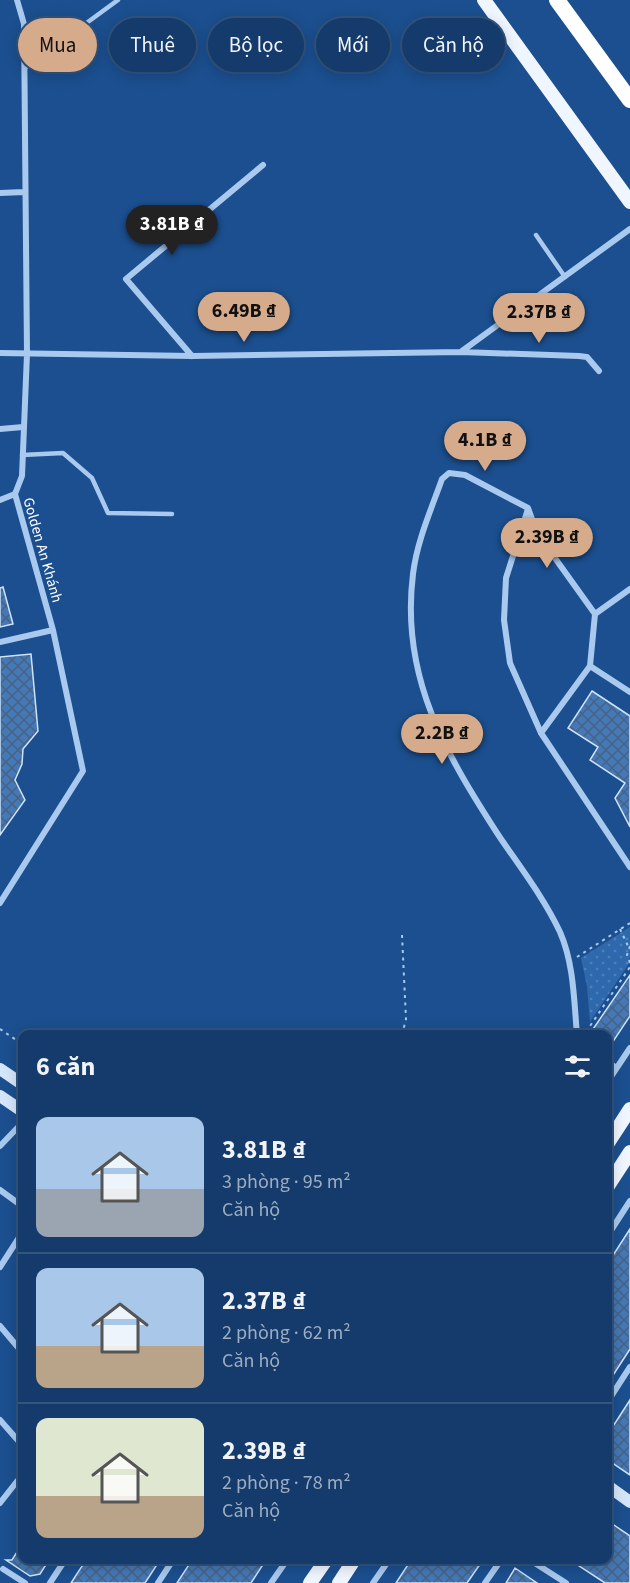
<!DOCTYPE html>
<html lang="vi">
<meta charset="utf-8">
<style>
:root{--surface:#143b6b;--page:#1d4271;--text:#f1f3f6;--muted:#9dadc1;--line:#33557e;--accent:#d6ab8b}
body{margin:0;font-family:"Source Sans 3",sans-serif;background:var(--page);color:var(--text);height:100vh;display:flex;flex-direction:column;font-size:22px;white-space:nowrap}
*{box-sizing:border-box;margin:0}
p{font-size:20px;color:var(--muted)}
.icon{flex:none;width:33px;height:33px;fill:none;stroke:currentColor;stroke-width:2;stroke-linecap:round;stroke-linejoin:round}
.map{position:relative;flex:1;overflow:hidden}
.drawer{position:absolute;left:18px;top:1030px;width:594px;height:534px;display:flex;flex-direction:column;background:var(--surface);border-radius:12px;box-shadow:0 3px 15px #0003,0 0 0 2px var(--line)}
.drawer>*{flex:none}
.guide{position:absolute;left:18px;top:18px;width:594px;height:54px;display:flex;gap:12px}
.price{position:absolute;translate:-50% -51px;padding:0 14px;border-radius:21px;background:var(--accent);color:#111;font-size:20px;line-height:39px;filter:drop-shadow(0 2px 3px #0008)}
.price::after{content:'';position:absolute;left:50%;top:36px;width:18px;height:14px;margin-left:-9px;background:inherit;clip-path:polygon(0 0,100% 0,50% 100%)}
.price.active{background:#222;color:#fff}
ul{padding:0;list-style:none}
li{display:flex;align-items:center;gap:18px;height:150px;padding:0 18px}
li+li{border-top:2px solid var(--line)}
li span{display:grid;place-items:center;flex:none;width:168px;height:120px;border-radius:12px;color:#555}
li>.icon{margin-inline-start:auto}
span .icon{width:72px;height:72px;fill:#fffc;stroke-width:1}
li b{font-size:26px}
h2{display:flex;justify-content:space-between;align-items:center;height:72px;padding:0 18px;font-size:26px}
.chip{padding:0 21px;border-radius:27px;background:var(--surface);box-shadow:0 3px 15px #0003,0 0 0 2px var(--line);font-size:21px;line-height:54px}
.chip.active{background:var(--accent);color:#111}
.map>svg:first-child{display:block}
.park{fill:url(#park-dots)}
.building{fill:url(#building-cross-hatch);stroke:#cfe3fa;stroke-width:1.5}
.lines{fill:none;stroke-linecap:round;stroke-linejoin:round}
.path{stroke:#a9c9ee;stroke-width:2;stroke-dasharray:3 4.5;stroke-linecap:butt}
.lane{stroke:#a9c9ee;stroke-width:4.5}
.street{stroke:#a9c9ee;stroke-width:6}
.secondary{stroke:#d6e6fa;stroke-width:12}
.primary{stroke:#f0f6ff;stroke-width:14}
.highway{stroke:#fff;stroke-width:16}
.labels{text-anchor:middle;stroke-width:4.5;stroke-linejoin:round;paint-order:stroke}
.street-label{font-size:15px;fill:#fff;stroke:#1b4f8f}
</style>
<div class="map">
<svg width="630" height="1583" viewBox="0 0 630 1583">
<defs>
<pattern id="park-dots" width="8" height="8" patternUnits="userSpaceOnUse" patternTransform="scale(1.5)"><rect width="8" height="8" fill="#2e69ad"/><path d="M2 2h.1M6 6h.1" fill="none" stroke="#4d80b9" stroke-width="1.8" stroke-linecap="round"/></pattern>
<pattern id="building-cross-hatch" width="8" height="8" patternUnits="userSpaceOnUse" patternTransform="scale(1.5)"><rect width="8" height="8" fill="#4478b7"/><path d="M0 0l8 8M0 8l8-8" fill="none" stroke="#486282"/></pattern>
</defs>
<rect width="100%" height="100%" fill="#1b4f8f"/>
<path class="park" d="M630 927V962L590 1022 587 987 581 958Z"/>
<path class="building" d="M3 587 13 624 0 627V588Z
M31 654 38 731 23 749 22 764 15 780 25 800 0 835V657Z
M592 691 630 716V827L615 798 625 783 590 760 598 747 568 728Z
M630 975V1016L608 1049V1035H589Z
M630 1229V1349L608 1383V1263Z
M630 1400V1475L608 1460V1434Z
M608 1521 630 1536V1583H605L570 1560H608Z
M22 1544V1560H49L40 1574 30 1576 6 1560H12Z
M86 1560H160L145 1583H71Z
M192 1560H266L251 1583H177Z
M411 1560H483L467 1583H396Z
M515 1568 537 1583H506Z"/>
<g class="lines">
<path class="path" d="M620 929 629 948
M402 935 406 1019 402 1035
M630 946 627 955 630 963
M577 957 630 923
M0 1029 22 1044
M586 1032 630 967"/>
<path class="lane" d="M25 68 118 0
M536 235 565 277
M22 455 63 453 92 478 108 513 172 514"/>
<path class="street" d="M0 193 24 192
M462 351 630 229
M0 353 192 356 461 352 579 356 587 357 599 371
M192 356 126 279 263 165
M0 429 23 427
M0 500 15 494
M528 509 506 578 504 620 510 663 541 733 630 867
M0 642 53 630
M590 666 630 692
M541 733 590 666 595 614 630 589
M0 903 83 771 53 630 15 494 22 476 27 354 24 24 17 0
M577 1035C574 1001 574 964 560 932 544 898 520 867 499 836 446 754 400 677 413 574 417 541 431 510 442 479L449 473 465 475 528 508 537 533 595 614
M608 1062 616 1068
M608 1081 630 1048
M0 1146 22 1123
M0 1190 22 1206
M608 1235 630 1201
M0 1267 22 1233
M0 1326 22 1352
M608 1401 630 1367
M0 1420 22 1445
M0 1503 22 1475
M530 1560 566 1583
M3 1569 25 1583
M50 1583 65 1560
M158 1583 173 1560
M271 1583 287 1560
M373 1583 389 1560
M485 1583 501 1560"/>
<path class="secondary" d="M0 1069 22 1084
M0 1096 22 1111
M608 1486 630 1502"/>
<path class="primary" d="M484 0 630 202
M608 1143 630 1109
M608 1186 630 1152
M310 1583 326 1560
M339 1583 354 1560"/>
<path class="highway" d="M557 0 630 100"/>
</g>
<g class="labels">
<g class="street-label">
<text transform="translate(43 550) rotate(74)" y="5">Golden An Khánh</text>
</g>
</g>
</svg>
<b class="price active" style="left:172px;top:256px">3.81B ₫</b>
<b class="price" style="left:244px;top:343px">6.49B ₫</b>
<b class="price" style="left:539px;top:344px">2.37B ₫</b>
<b class="price" style="left:485px;top:472px">4.1B ₫</b>
<b class="price" style="left:547px;top:569px">2.39B ₫</b>
<b class="price" style="left:442px;top:765px">2.2B ₫</b>
<div class="guide">
<a class="chip active">Mua</a>
<a class="chip">Thuê</a>
<a class="chip">Bộ lọc</a>
<a class="chip">Mới</a>
<a class="chip">Căn hộ</a>
</div>
<section class="drawer">
<h2>6 căn<svg class="icon" aria-label="filters" viewBox="0 0 24 24"><path d="M4 7h16M4 17h16"/><circle cx="9" cy="7" r="2"/><circle cx="15" cy="17" r="2"/></svg></h2>
<ul>
<li><span style="background:linear-gradient(#a9c7e8 60%,#9aa5b1 0)"><svg class="icon" aria-label="home" viewBox="0 0 24 24"><path d="M3 11l9-7 9 7M6 9v11h12V9"/></svg></span><div><b>3.81B ₫</b><p>3 phòng · 95 m²</p><p>Căn hộ</p></div></li>
<li><span style="background:linear-gradient(#a9c7e8 65%,#b9a48a 0)"><svg class="icon" aria-label="home" viewBox="0 0 24 24"><path d="M3 11l9-7 9 7M6 9v11h12V9"/></svg></span><div><b>2.37B ₫</b><p>2 phòng · 62 m²</p><p>Căn hộ</p></div></li>
<li><span style="background:linear-gradient(#dfe7d0 65%,#b9a48a 0)"><svg class="icon" aria-label="home" viewBox="0 0 24 24"><path d="M3 11l9-7 9 7M6 9v11h12V9"/></svg></span><div><b>2.39B ₫</b><p>2 phòng · 78 m²</p><p>Căn hộ</p></div></li>
</ul>
</section>
</div>
